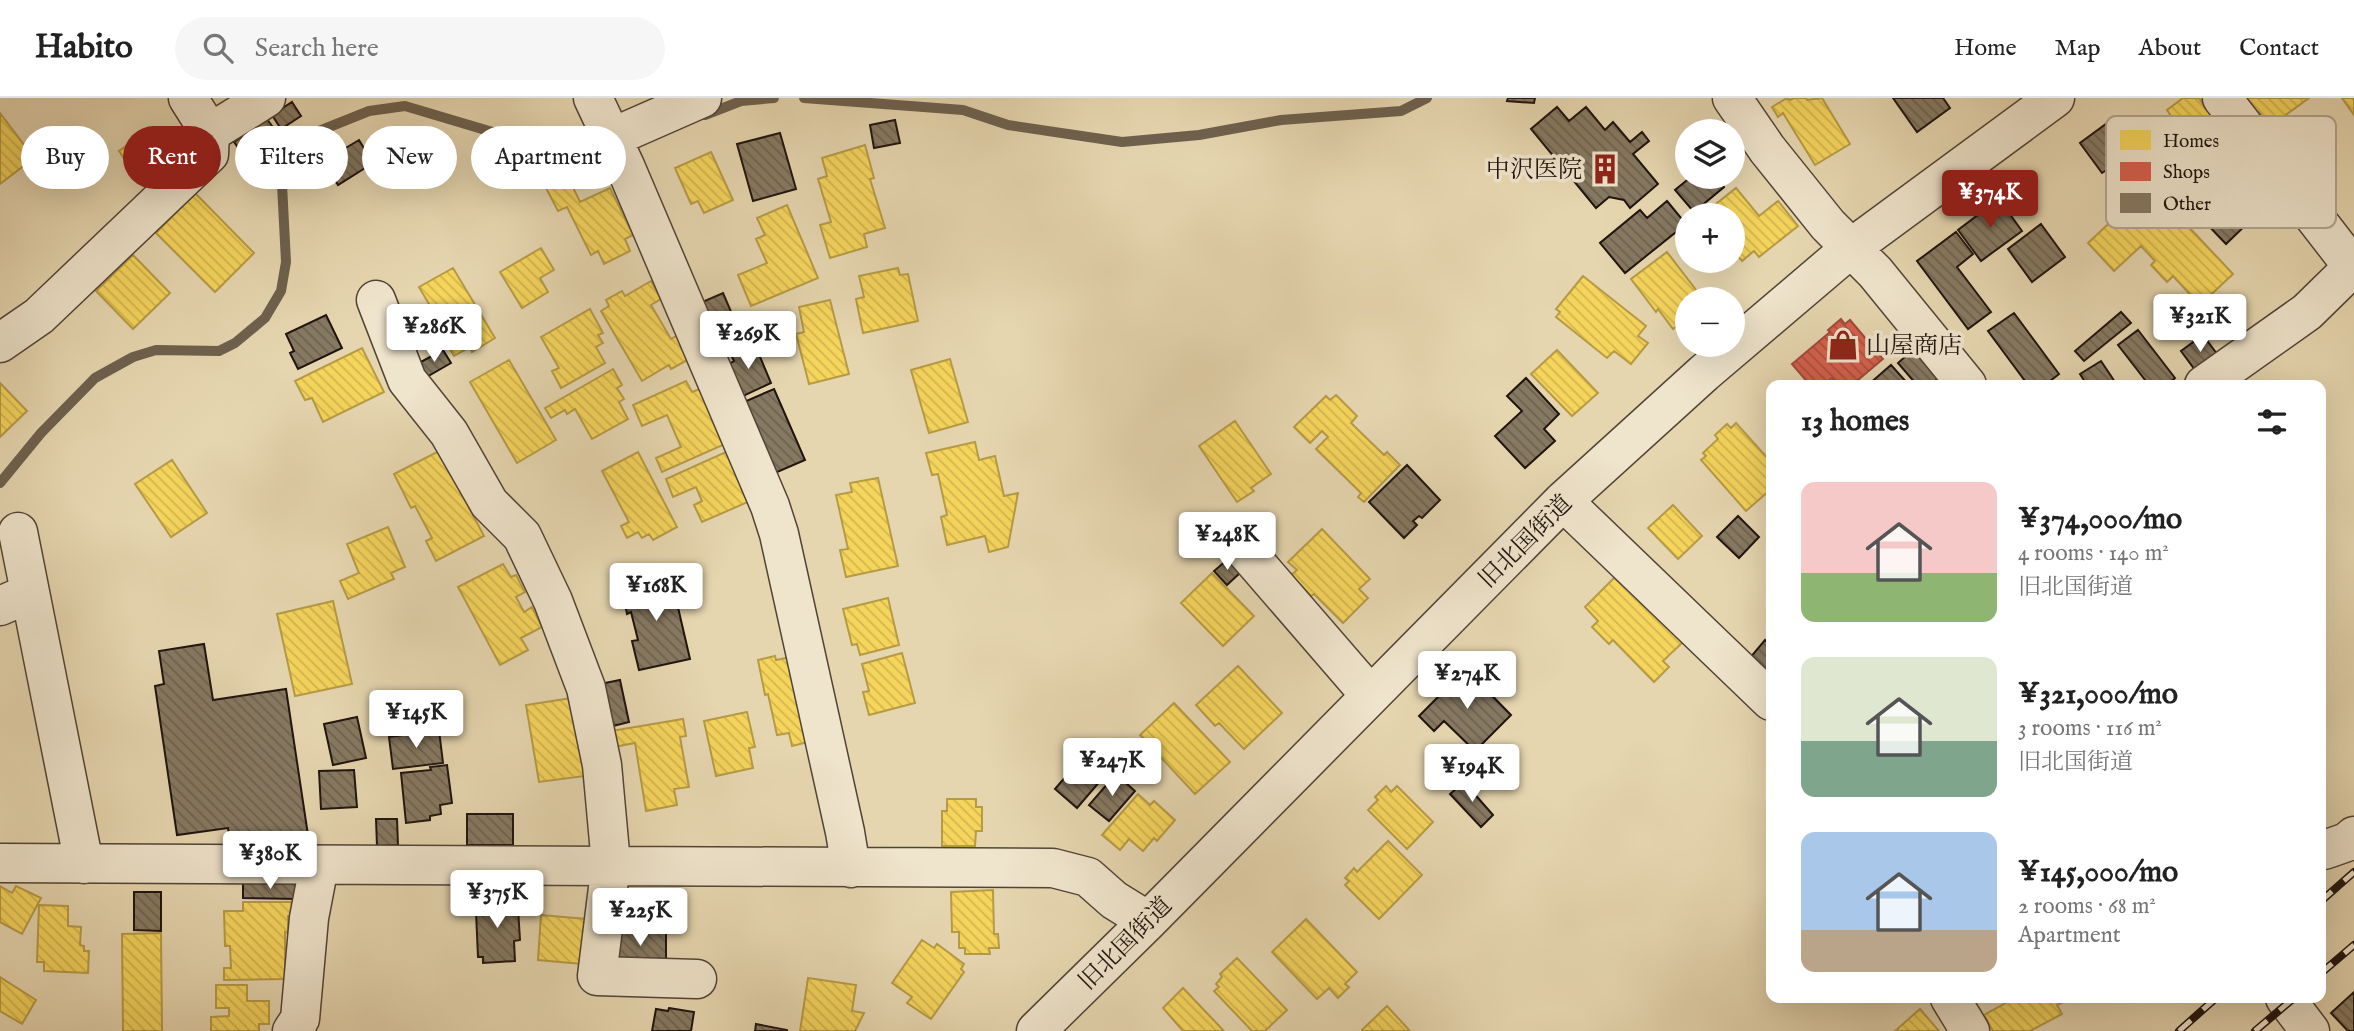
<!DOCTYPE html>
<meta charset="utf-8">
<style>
:root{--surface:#fff;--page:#f6f6f6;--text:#222;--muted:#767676;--line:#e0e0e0;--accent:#8f2418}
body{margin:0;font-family:"IM FELL English","Noto Serif JP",serif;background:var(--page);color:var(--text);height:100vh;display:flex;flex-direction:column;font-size:26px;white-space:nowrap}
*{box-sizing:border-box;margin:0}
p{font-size:23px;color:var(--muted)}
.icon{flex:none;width:38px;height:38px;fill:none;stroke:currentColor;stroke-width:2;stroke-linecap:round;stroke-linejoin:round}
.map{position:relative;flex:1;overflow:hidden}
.sheet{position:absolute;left:1766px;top:282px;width:560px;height:623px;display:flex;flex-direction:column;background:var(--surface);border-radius:14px;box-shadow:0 7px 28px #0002}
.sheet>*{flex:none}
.banner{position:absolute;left:21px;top:28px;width:665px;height:63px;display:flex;gap:14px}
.tools{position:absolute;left:1675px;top:21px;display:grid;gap:14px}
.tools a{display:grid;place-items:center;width:70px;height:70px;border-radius:50%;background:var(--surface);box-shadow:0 7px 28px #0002;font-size:35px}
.price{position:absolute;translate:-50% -60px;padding:0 16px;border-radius:7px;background:#fff;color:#222;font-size:23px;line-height:46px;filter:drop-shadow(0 2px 4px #0008)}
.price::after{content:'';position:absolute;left:50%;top:42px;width:21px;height:16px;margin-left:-10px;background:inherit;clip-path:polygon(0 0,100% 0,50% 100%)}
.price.active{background:var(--accent);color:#fff}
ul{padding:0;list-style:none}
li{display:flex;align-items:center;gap:21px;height:175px;padding:0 35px}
li span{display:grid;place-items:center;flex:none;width:196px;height:140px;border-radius:14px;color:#555}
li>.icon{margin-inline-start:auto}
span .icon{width:84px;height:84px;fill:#fffc;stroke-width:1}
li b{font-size:30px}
h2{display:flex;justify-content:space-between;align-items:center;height:84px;padding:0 35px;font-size:30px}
.tag{padding:0 24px;border-radius:32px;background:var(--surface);box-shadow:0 7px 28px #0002;font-size:24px;line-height:63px}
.tag.active{background:var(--accent);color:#fff}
header{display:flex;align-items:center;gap:42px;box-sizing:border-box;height:98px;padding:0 35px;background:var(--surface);border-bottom:2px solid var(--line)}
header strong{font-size:33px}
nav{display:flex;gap:38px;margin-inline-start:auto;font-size:24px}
.search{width:490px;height:63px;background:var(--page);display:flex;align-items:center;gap:18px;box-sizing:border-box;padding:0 24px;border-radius:38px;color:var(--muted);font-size:26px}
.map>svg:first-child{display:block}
.homes{fill:url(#homes-back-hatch);stroke:#b69b45;stroke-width:2}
.shops{fill:url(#shops-back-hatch);stroke:#9f493a;stroke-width:2}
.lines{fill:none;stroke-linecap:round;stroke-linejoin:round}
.stream{stroke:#6e614e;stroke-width:10}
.building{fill:url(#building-back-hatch);stroke:#1f140e;stroke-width:2}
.minor-casing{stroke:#514436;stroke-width:41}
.minor{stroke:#efe4cc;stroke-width:38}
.rail-casing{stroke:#1f140e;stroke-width:8}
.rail{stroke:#efe4cc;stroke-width:5;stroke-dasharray:16;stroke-linecap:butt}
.labels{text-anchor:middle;stroke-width:7;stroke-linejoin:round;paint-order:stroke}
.poi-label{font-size:24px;fill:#1f140e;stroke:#efe4cc;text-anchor:end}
.street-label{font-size:24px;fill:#1f140e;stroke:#efe4cc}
.key{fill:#efe4cc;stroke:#b1a693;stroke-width:2}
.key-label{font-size:19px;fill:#1f140e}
</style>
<header>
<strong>Habito</strong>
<div class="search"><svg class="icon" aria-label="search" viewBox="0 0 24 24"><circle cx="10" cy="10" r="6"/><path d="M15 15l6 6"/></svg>Search here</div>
<nav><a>Home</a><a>Map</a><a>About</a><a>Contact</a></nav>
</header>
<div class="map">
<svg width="2354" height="933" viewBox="0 0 2354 933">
<defs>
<pattern id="homes-back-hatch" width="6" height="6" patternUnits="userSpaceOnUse" patternTransform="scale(1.75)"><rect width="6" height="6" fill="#f6d55c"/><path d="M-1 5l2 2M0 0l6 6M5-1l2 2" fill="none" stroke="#d2b64f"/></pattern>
<pattern id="shops-back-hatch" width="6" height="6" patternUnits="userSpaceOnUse" patternTransform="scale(1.75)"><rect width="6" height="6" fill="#d6604d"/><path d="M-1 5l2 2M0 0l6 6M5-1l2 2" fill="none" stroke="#ad4e3e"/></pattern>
<pattern id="building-back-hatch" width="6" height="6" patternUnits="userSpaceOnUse" patternTransform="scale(1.75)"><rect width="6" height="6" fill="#867962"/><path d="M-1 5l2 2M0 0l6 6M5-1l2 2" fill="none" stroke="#6d624f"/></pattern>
</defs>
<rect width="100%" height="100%" fill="#e6d6b0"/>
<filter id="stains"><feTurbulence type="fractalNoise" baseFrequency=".00286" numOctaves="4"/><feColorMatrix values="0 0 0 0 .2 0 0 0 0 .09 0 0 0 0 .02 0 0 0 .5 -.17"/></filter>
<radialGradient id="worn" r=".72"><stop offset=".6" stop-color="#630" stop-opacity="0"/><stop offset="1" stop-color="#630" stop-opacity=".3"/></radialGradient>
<path class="homes" d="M1787 0 1790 2 1794 0H1806L1807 2 1822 0 1850 46 1815 67 1783 15 1778 19 1772 9Z
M2183 0H2199L2229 43 2226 46 2238 63 2217 78 2204 59 2189 70 2161 30 2173 21 2167 12Z
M2248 0H2309L2269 29 2259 14 2255 16 2245 2Z
M2342 0H2354V17Z
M0 15 34 60 0 86Z
M153 29 177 64 143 88 119 53Z
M865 47 874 80 870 81 885 130 864 136 867 149 830 160 820 127 831 124 818 81 827 78 822 60Z
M711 54 733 102 704 115 698 103 691 106 675 70Z
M2139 76 2233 176 2200 207 2173 178 2167 184 2151 167 2155 163 2141 148 2114 173 2088 145 2121 114 2111 103Z
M568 79 580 104 610 90 633 137 625 141 630 153 604 166 598 153 591 157 567 109 558 113 546 90Z
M1736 90 1759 118 1778 103 1798 128 1759 159 1754 153 1742 163 1732 151V117H1702Z
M195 95 254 155 215 194 156 135Z
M787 107 818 180 751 208 738 177 767 165 756 141 765 137 757 120Z
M541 150 554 172 540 180 548 194 522 210 500 174Z
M1667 154 1703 201H1687V220L1673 231 1658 211 1656 214 1631 181Z
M133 157 170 195 133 231 96 193Z
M453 170 495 240 472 254 470 249 454 258 425 208 429 206 419 189Z
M898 170 900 177 908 176 918 223 863 235 856 201 864 199 859 178Z
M1583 178 1646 228 1638 238 1648 245 1631 266 1614 253 1607 260 1556 219 1560 214 1556 211Z
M651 183 661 201 651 207 671 241 678 237 691 260 671 271 669 267 642 283 601 213 609 208 606 202 622 193 625 198Z
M830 202 849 276 809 286 796 236 804 234 799 209Z
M590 211 603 235 598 237 603 245 596 249 605 265 561 290 552 273 559 270 541 239Z
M362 250 384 294 323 324 312 300 305 302 295 283Z
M1557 252 1598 295 1572 318 1531 276Z
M950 261 968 324 929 335 911 272Z
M509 262 556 342 517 365 470 284Z
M613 271 622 287 617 290 624 301 619 304 628 321 592 341 575 311 567 316 565 312 551 320 545 310Z
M686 283 692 294 700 291 725 346 662 374 656 360 681 349 667 317 642 328 633 307Z
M0 285 27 313 0 339Z
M1336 297 1357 318 1351 325 1384 357 1387 354 1400 367 1364 404 1358 399 1361 395 1316 351 1328 339 1322 333 1310 345 1294 329 1326 298 1330 302Z
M1235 323 1271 376 1251 390 1254 393 1237 404 1199 348Z
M1736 325 1771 364V391L1746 413 1701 362 1706 358 1703 355 1718 341 1715 337 1727 326 1731 330Z
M975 344 979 362 995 358 1004 398 1018 395 1008 449 989 454 985 438 947 447 941 419 947 417 938 376 932 377 926 355Z
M439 353 484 438 436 463 426 443 432 440 415 408 411 410 394 376Z
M728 353 750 403 702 424 694 407 702 403 696 389 673 399 666 381Z
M638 354 677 429 653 442 649 436 642 440 638 434 627 440 621 428 629 424 602 373Z
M172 362 207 415 171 439 135 386Z
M878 380 898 468 846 479 840 452 848 451 836 397 852 394 850 385Z
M1673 407 1702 438 1678 461 1648 430Z
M388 429 405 469 391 475 394 481 348 501 340 483 359 475 347 446Z
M1322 431 1370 481 1359 491 1368 500 1343 525 1314 496 1311 498 1291 477 1297 472 1288 464Z
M503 466 511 479 516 477 525 494 516 499 524 514 532 509 542 529 521 540 528 552 500 567 458 489Z
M1212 475 1254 518 1223 548 1181 505Z
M1617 477 1683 544 1663 563 1669 569 1654 584 1613 542 1609 546 1592 529 1598 523 1585 509Z
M888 500 899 547 860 557 857 546 852 547 843 511Z
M333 503 352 586 295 598 277 516Z
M902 555 915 605 869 617 863 594 869 593 862 566Z
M775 558 776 562 791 559 808 644 792 648 789 635 777 637 768 596 765 597 758 562Z
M1238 568 1282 615 1244 651 1219 625 1215 628 1196 607Z
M572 600 585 678 539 684 526 607Z
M1174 605 1230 664 1195 696 1140 637Z
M747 614 755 649 749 650 753 670 716 678 704 623Z
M683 621 686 638 680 639 689 689 674 691 677 707 646 713 635 645 614 649 611 633Z
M1386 688 1391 694 1397 688 1433 724 1407 751 1368 712 1378 702 1375 699Z
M1138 696 1150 707 1154 703 1175 722 1157 743 1154 740 1143 753 1129 741 1120 752 1102 737Z
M947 701H976V709H982V733H976L975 748H942V713H947Z
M1388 743 1422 777 1379 821 1345 787 1349 783 1345 780 1354 770 1357 774Z
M0 788 12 795 16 788 41 800 22 836 0 824Z
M993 792 994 836H998L999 850H989L990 856H965V850H959V834H952L951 794Z
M243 804H292V818H288V835L285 834V881L224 882V870H231L230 848H225L224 813H243Z
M39 807 68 808V828L81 829 80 847 84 848V853H89L88 875 44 873V864H37Z
M541 817 586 821 582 866 538 862Z
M1306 821 1357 874 1345 886 1349 889 1338 900 1329 890 1317 901 1272 854Z
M161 835 162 933H123L122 836Z
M922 842 934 850 937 846 964 866 961 871 964 874 931 921 907 905 912 899 892 885Z
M1237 860 1287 912 1265 933H1252L1214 893 1219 889 1216 886 1222 879 1220 876Z
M0 879 36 902 22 926 0 913Z
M808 880 856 887 852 913 864 915 855 933H800Z
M216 887H247V903H269V926H259V933H211V919L229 918V910H216Z
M1183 890 1224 933H1183L1163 910Z
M2009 900H2061L2063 904 2057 907 2062 916 2030 933H1993L1984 917 2011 902Z
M1387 908 1410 933H1362V932Z
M1920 911 1939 933H1895Z"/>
<path class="shops" d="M1841 221 1845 226 1850 222 1883 261 1852 287H1838L1832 280 1823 287H1810L1792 266 1830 234 1828 232Z"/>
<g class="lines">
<path class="stream" d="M804 0 963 12 1008 27 1122 44 1199 37 1281 22 1401 13 1427 0
M705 17 741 3 774 0
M0 385 41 335 95 280 133 259 156 252 219 253 235 245 265 220 281 193 286 164 281 67 289 48 319 33 369 13 405 8 593 64 611 56"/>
</g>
<path class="building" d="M1508 0H1535L1534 5 1507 3Z
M1893 0H1943L1950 10 1917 34Z
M292 4 301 18 281 31 272 17Z
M1557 9 1569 23 1586 9 1605 32 1613 24 1630 44 1642 34 1649 43 1633 56 1658 86 1630 110 1624 102 1609 99 1596 110 1531 31Z
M267 21 277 35 270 64 256 74 234 44Z
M895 22 900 45 874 50 870 27Z
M2110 23 2143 68 2121 83 2111 69 2102 75 2080 45Z
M780 35 796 91 753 103 737 46Z
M359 42 373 65 338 87 324 63Z
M531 63 544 65 542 84 529 83Z
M1691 79H1716L1724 89 1694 114 1675 92Z
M1999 101 2022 133 1981 163 1958 132Z
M2232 101 2251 122 2226 146 2204 123 2220 108 2222 111Z
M1667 103 1686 126 1625 175 1600 145 1640 112 1647 120Z
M2041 126 2065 159 2032 184 2008 151Z
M1956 134 1973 156 1957 169 1991 214 1968 231 1917 163Z
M723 195 732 216 709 226 700 205Z
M2121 214 2131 225 2084 263 2075 253Z
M2014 215 2059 276 2045 287H2028L1988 233Z
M326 217 342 250 298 271 290 255 294 253 286 236Z
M2138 232 2175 280 2167 287H2149L2118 247Z
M2203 237 2220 260 2198 276 2181 253Z
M755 247 771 285 741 299 727 267 734 263 731 257Z
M1916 249 1941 278 1930 287H1917L1898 265Z
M443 252 451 265 425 280 417 266Z
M2101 263 2117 287H2087L2080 276Z
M1891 267 1909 287H1868Z
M1526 280 1559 316 1544 331 1555 343 1525 370 1495 338 1522 313 1507 298Z
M774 291 805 362 775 375 744 304Z
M1407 367 1440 402 1422 420 1419 418 1413 423 1417 427 1404 440 1369 404Z
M1738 418 1759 439 1739 460 1717 439Z
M1228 461 1241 474 1227 487 1214 473Z
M670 475 690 561 639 572 632 543 638 542 631 514 627 516 622 491 647 485 646 480Z
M1765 542 1771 548V578L1749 561Z
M204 546 213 602 286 591 308 737 231 749 228 730 177 737 155 588 164 586 159 553Z
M1462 575 1466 579 1470 575 1511 617 1475 653 1444 623 1434 633 1419 618Z
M620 582 629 624 609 629 600 586Z
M357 619 366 660 333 667 324 626Z
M439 632 443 665 393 671 389 639Z
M1085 656 1107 675 1077 710 1055 691Z
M447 667 452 705 440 707 441 716 430 718V722L406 725 401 675 431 672 430 669Z
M354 672 357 709 321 711 319 673Z
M1116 676 1135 693 1109 723 1089 707Z
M1464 684 1493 717 1481 729 1450 696Z
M467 716H513V747H467Z
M376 721H397L398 747 377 748Z
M243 784 296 785 297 801 243 800Z
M134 794H161V833L134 832Z
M510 800V810H518L520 842 514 843 515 863 483 865V859H478L476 814H480L479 801Z
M615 835H666V866L614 865Z
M2354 894V933H2348L2331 915Z
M669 910 694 914 691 933H652L656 911 668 913Z
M756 926 787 932V933H755Z"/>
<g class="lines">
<g class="minor-casing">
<path id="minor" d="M188 0 210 35
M593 0 625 68 770 408 779 436 845 734 851 770
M1732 0 1767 51 1828 127 1875 174 1967 287
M2222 0 2353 169
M611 40 702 0
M376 202 407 282 449 335 489 405 522 438 553 503 586 590 602 667 611 766 597 878 697 881
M0 245 39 218 209 56 210 35 266 0
M2204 287 2307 214 2354 168
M1563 403 1771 603
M18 434 84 766
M1230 435 1370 597
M0 508 30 495
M2324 752 2347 744 2354 738
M0 765 1053 770 1088 779 1114 802 1148 823
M1950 900 1970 933
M2285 900 2310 933
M292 933 300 921 309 820 319 768
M1036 933 1148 823 1563 403 1704 275 1851 150 2055 0"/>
</g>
<use href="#minor" class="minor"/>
<g class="rail-casing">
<path id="rail" d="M2320 804 2354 774
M2320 876 2354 847
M2179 933 2216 900
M2255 933 2294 900"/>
</g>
<use href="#rail" class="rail"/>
</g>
<defs>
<g id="building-bare" transform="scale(2.415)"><path d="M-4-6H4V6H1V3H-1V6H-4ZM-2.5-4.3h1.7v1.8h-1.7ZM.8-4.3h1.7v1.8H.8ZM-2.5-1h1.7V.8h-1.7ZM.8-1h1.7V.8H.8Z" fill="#8f2418" stroke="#efe4cc" stroke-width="2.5" paint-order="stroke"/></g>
<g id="shop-bare" transform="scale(2.415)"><path d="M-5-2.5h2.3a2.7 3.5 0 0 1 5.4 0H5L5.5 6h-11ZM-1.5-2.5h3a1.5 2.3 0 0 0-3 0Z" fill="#8f2418" stroke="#efe4cc" stroke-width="2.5" paint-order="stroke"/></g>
</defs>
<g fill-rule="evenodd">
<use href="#building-bare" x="1605" y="71"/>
<use href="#shop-bare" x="1843" y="247"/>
</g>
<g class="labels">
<g class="poi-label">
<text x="1582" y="79">中沢医院</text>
<text x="1866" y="255" text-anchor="start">山屋商店</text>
</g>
<g class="street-label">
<text transform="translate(1525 443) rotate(-45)" y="8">旧北国街道</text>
<text transform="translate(1125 845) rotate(-45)" y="8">旧北国街道</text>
</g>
</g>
<rect x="2106" y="18" width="230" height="112" rx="10" class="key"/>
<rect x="2120" y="32" width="31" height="20" fill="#f6d55c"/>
<rect x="2120" y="64" width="31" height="19" fill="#d6604d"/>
<rect x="2120" y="95" width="31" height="20" fill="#867962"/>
<g class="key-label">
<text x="2163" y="49">Homes</text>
<text x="2163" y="80">Shops</text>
<text x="2163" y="112">Other</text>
</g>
<rect width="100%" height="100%" filter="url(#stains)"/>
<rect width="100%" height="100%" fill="url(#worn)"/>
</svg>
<div class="tools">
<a><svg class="icon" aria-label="layers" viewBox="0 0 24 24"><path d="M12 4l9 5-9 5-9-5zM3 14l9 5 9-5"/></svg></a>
<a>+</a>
<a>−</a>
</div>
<b class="price active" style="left:1990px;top:132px">¥374K</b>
<b class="price" style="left:2200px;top:256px">¥321K</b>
<b class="price" style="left:434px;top:266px">¥286K</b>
<b class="price" style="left:748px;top:273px">¥269K</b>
<b class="price" style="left:1227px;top:474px">¥248K</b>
<b class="price" style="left:656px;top:525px">¥168K</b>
<b class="price" style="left:1467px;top:613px">¥274K</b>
<b class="price" style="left:416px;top:652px">¥145K</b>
<b class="price" style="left:1112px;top:700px">¥247K</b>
<b class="price" style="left:1472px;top:706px">¥194K</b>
<b class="price" style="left:270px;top:793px">¥380K</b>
<b class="price" style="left:497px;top:832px">¥375K</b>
<b class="price" style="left:640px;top:850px">¥225K</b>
<div class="banner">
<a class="tag">Buy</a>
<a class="tag active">Rent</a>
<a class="tag">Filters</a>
<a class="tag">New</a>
<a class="tag">Apartment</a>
</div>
<section class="sheet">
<h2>13 homes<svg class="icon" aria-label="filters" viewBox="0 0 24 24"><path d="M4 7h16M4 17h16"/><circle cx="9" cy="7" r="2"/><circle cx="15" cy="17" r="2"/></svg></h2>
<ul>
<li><span style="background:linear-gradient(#f6c9c9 65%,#8fb573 0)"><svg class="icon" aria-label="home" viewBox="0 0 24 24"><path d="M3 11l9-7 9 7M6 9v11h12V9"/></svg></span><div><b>¥374,000/mo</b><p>4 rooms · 140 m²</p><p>旧北国街道</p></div></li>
<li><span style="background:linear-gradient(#dfe7d0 60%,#7fa58c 0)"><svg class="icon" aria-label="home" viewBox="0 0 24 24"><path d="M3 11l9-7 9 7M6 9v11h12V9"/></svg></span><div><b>¥321,000/mo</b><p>3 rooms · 116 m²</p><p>旧北国街道</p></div></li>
<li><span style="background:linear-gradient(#a9c7e8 70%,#b9a48a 0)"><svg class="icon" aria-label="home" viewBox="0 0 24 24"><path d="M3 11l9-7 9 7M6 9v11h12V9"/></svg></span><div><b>¥145,000/mo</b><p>2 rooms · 68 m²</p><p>Apartment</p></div></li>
</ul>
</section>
</div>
